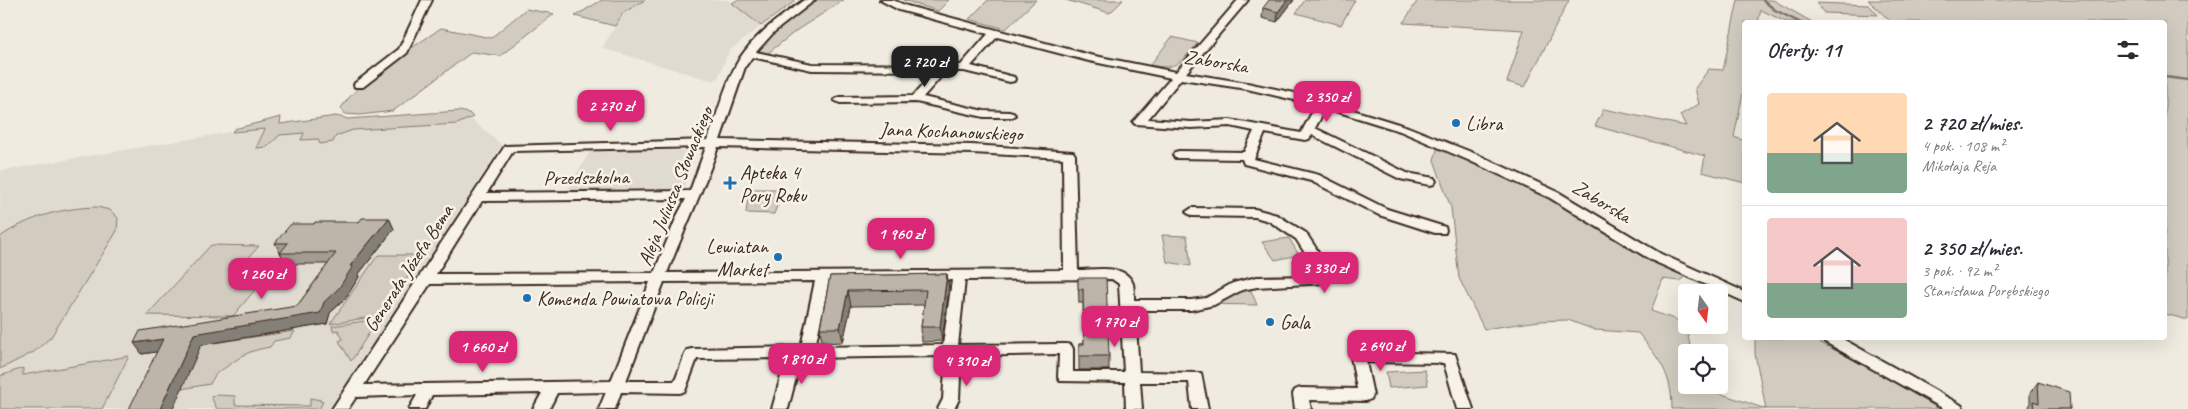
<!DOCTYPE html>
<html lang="pl">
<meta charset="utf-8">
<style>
:root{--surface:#fff;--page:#f7f7f7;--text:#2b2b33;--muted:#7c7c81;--line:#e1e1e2;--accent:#db2777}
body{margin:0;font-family:Caveat,sans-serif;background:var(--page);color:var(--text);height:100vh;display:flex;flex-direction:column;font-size:19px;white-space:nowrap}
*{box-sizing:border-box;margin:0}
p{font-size:16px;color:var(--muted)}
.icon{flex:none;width:28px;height:28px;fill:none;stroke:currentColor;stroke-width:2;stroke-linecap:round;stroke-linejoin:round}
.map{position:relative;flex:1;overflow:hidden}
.drawer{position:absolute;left:1742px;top:20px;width:425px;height:320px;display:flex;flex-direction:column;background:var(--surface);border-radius:5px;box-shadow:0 5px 20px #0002}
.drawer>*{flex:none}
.needle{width:32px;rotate:166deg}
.buttons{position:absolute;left:1678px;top:284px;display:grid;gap:10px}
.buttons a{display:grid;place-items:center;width:50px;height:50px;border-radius:5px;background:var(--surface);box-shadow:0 5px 20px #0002;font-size:25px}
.price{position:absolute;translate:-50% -42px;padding:0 11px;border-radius:10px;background:var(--accent);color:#fff;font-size:16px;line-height:32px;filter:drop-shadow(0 1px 2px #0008)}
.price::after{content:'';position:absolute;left:50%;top:30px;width:15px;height:11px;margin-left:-8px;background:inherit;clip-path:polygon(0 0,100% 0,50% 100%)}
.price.current{background:#222;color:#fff}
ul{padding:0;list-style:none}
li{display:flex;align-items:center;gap:15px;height:125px;padding:0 25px}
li+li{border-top:1px solid var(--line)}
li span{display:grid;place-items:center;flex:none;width:140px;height:100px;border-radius:5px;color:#555}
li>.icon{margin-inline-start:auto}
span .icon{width:60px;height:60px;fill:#fffc;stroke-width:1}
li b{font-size:21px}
h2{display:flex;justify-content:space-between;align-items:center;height:60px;padding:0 25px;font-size:21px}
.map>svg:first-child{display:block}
.built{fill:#e0dbd0}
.green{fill:#d1cbc0;stroke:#867a6f}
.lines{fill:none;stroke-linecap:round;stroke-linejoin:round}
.stream{stroke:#7e7266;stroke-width:2.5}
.minor-casing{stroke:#3b2a1e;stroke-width:4}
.minor{fill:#f7f3e8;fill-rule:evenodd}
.wall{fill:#a39c92;stroke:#3b2a1e}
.shaded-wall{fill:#847f77;stroke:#3b2a1e}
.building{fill:#bdb5aa;stroke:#3b2a1e}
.poi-dot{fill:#1f6fb2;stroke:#f7f3e8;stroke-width:2}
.labels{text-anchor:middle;stroke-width:5;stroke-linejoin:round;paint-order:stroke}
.street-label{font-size:20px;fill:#3b2a1e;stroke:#f7f3e8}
.poi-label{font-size:20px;fill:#3b2a1e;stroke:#f7f3e8;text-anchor:start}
</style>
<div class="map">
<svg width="2188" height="409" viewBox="0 0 2188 409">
<rect width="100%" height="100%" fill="#efebe0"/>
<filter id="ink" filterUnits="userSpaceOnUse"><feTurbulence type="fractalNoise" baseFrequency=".02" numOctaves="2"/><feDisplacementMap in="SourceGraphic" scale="10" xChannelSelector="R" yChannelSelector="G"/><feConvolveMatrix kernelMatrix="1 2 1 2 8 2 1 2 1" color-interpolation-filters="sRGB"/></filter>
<g filter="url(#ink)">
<path class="built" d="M645 0H728L761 26 729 51 718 78 713 81 602 48 623 13Z
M451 116 471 119 502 145 330 409H102L128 356 0 381V171L267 126Z
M591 150 696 151 683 190H567Z"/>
<path class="green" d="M602 0H645L623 13 615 26 575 16Z
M737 0H792L795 1 761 26 732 3Z
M815 0H844L797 30 767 54 753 52 764 38Z
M903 0H949L938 11Z
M988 0H1036L1006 29 969 19Z
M1066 0H1123L1110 13Z
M1305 0H1355L1341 25 1296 13Z
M1418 0H1569L1525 87 1507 82 1524 30 1403 23Z
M1738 0H1773L1812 22H1786L1761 10 1758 22H1745V84L1734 137 1745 141V183L1702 172 1705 156 1595 126 1604 109 1686 126 1680 115 1699 104 1695 88 1709 69 1723 70Z
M1868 0H2188V320L2165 314V22H1891Z
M1816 3 1869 5 1878 15 1824 13Z
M526 9 554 14 500 56 472 52 393 111 360 115 345 114 341 108C362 77 410 50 441 28L491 38Z
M1172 37 1198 43C1180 62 1177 71 1150 65Z
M459 111 469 113 473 117 457 124 353 130 336 136 333 142 320 144 318 139 301 140 304 133 280 135 267 147 256 148 265 129 232 132 234 129 281 117 280 124 336 116 348 119Z
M1438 146 1529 186 1641 255 1686 276 1679 281 1663 279 1651 311 1686 323 1691 352H1686V385H1702L1704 388 1766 409 1755 354V338H1811L1872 369 1939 409H1672C1672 373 1659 359 1638 333L1595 330 1568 320 1539 321 1484 329 1459 278 1451 208 1434 160Z
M749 189H783L774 214 746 213Z
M97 207 110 210 118 218 117 231 51 337 34 352 0 369V237C30 216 62 208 97 207Z
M1162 235 1187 236 1191 266 1167 262Z
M1289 238 1299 255 1275 260 1262 242Z
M211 245 259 246 232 277 265 278 233 316 147 315Z
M378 255H422L383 315 330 324Z
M1248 284 1257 305 1198 304Z
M378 319 352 360 351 361 339 341 343 339 338 330 333 331 332 326Z
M295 331 291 338 274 341 270 347C249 351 246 353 229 365 217 374 218 369 210 384L181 389 197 354 191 346Z
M129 356 102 409H0V376L23 368V375Z
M1425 370 1428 385 1389 388 1386 372Z
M216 395 235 396V405L310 406V398L321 400 320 401 323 402 319 409H217L211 397Z"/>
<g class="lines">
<path class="stream" d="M1763 0 1775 10 1799 22
M2165 77 2188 80"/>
<g class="minor-casing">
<path id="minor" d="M422 0H432L407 53 363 87H355L354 85 355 83 399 49Z
M804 0H815L774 32 756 52 812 64 961 65 988 34 899 10 880 0H893L907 6 1090 55 1176 72 1238 0H1248L1186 73 1247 83 1304 95 1408 127 1476 154 1558 192 1661 254 1745 292V302L1651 260 1550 198 1468 160 1400 131 1326 108 1315 128 1407 173 1434 178 1436 181 1434 184 1430 185 1400 179 1312 135 1309 139 1305 140 1265 133 1254 159 1319 175 1387 209 1445 227 1446 230 1445 233H1435L1379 215 1311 181 1244 164 1242 159 1175 158 1173 155 1175 152 1179 151 1244 152 1254 131 1230 126 1191 128 1135 124 1133 122 1135 120 1171 78 1089 61 997 37 971 66 1014 77 1015 79 1014 81 1010 82 964 71H946L923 97 984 111 1009 112 1013 113 1015 115 1013 117H984L916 102 840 103 834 100 840 97 913 96 935 71 812 70 752 57 745 67 720 140 972 145 1073 152 1075 155 1078 270C1094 270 1126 263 1133 284 1134 289 1134 295 1134 300H1191L1206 298 1233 283 1257 277 1313 276 1305 253 1296 239 1269 221 1255 217 1192 216 1186 212 1192 208 1255 209 1277 215 1306 233 1319 253 1328 280 1326 283 1257 287 1242 290 1214 305 1191 310H1135L1139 372 1201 373 1208 409H1192L1189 382H1140L1142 409H1126L1125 382 1060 381 1058 377 1059 354 961 356 959 399 954 409H938L943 399 946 356 801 358 788 409H772L786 358 697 359 685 391 680 393 621 392 615 409H599L606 392 557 393 549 409H533L542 393 432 395 425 409H409L417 395 356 397 348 409H332L505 146 708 140C718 113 728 72 745 51 761 30 783 15 804 0ZM1181 79 1247 89 1316 105 1301 133 1230 120 1191 122 1148 119ZM706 147 690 191 487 193 513 151ZM718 147 972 153 1063 158 1064 270 667 273C684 230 703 190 718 147ZM686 199 677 216 654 273 436 274 482 201ZM1112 279 1119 284 1124 372H1073V349L1071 345 1066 344 958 345 965 280ZM952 280 943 345 815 347 829 281ZM815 281 801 347 692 349 687 350 685 354 675 381H626L664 282ZM650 282 611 381 364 385 430 284Z
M1823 338H1841L1961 405 1964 409H1944L1825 342Z
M1358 352 1455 354 1473 409H1457L1444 363 1366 362 1373 395 1371 399 1366 401 1309 400 1311 409H1295L1293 394 1295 390 1300 388 1357 389 1351 357 1353 353Z"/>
</g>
<use href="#minor" class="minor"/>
</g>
<path class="wall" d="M1294 0 1277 22 1262 18 1263 8Z
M389 218 394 229 358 275 359 277 345 299 330 313 327 324 142 354 297 306 328 264H286L275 243 314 224 359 222Z
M947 274 949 289 942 341 922 342 921 327 924 305 851 306 843 342 822 343 820 328 830 276Z
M1078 278 1109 356V370H1079V344H1084L1083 303H1079Z
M2038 382 2070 409H2028L2030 405V393Z"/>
<path class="shaded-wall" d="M1287 0H1294L1277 22 1278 12Z
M389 218 394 229 358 275 359 277 345 299 330 313 327 324 201 345 173 409H160L194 334 324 302 350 266Z
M947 274 949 289 942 341 940 327Z
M848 291 851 306 843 342 840 328Z
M163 339 170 350 142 354 134 343Z"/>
<path class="building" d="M1269 0H1287L1278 12 1263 8Z
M362 218H389L350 266H353L339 288 324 302 320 313 194 334 160 409H129L163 339 134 343 140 331 297 306 336 253H280L288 243H275L291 224H314L315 222H359Z
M947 274 940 327H921L926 290 848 291 840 328H820L830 276Z
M1078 278H1106L1109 356H1079V344H1084L1083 289H1078Z
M2038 382 2069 392 2070 409H2034L2033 401 2039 403Z"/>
</g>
<g class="poi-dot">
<circle cx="1456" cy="123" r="5"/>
<path d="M727.5 175.5h5v5h5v5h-5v5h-5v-5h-5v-5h5z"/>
<circle cx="778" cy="257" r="5"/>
<circle cx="527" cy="298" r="5"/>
<circle cx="1270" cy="322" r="5"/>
</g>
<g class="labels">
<g class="street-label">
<text transform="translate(1216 61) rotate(9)" y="7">Zaborska</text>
<text transform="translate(951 131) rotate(2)" y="7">Jana Kochanowskiego</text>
<text transform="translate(586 177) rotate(-1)" y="7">Przedszkolna</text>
<text transform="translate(675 186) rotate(-68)" y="7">Aleja Juliusza Słowackiego</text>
<text transform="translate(1602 201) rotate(31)" y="7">Zaborska</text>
<text transform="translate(408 268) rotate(-57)" y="7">Generała Józefa Bema</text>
</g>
<g class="poi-label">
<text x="1466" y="130">Libra</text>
<text x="740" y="179">Apteka 4<tspan x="740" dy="23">Pory Roku</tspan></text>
<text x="768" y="253" text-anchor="end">Lewiatan<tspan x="768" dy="23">Market</tspan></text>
<text x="537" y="305">Komenda Powiatowa Policji</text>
<text x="1280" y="329">Gala</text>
</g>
</g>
</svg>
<div class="buttons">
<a><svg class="needle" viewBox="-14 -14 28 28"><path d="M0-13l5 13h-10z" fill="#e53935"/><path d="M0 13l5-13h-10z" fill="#7c7c81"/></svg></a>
<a><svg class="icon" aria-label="locate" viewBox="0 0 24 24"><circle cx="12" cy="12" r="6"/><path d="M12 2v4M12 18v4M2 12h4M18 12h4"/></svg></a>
</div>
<b class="price current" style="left:925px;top:88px">2 720 zł</b>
<b class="price" style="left:1327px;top:123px">2 350 zł</b>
<b class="price" style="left:611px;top:132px">2 270 zł</b>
<b class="price" style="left:901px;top:260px">1 960 zł</b>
<b class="price" style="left:1325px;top:294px">3 330 zł</b>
<b class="price" style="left:262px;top:300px">1 260 zł</b>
<b class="price" style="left:1115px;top:348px">1 770 zł</b>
<b class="price" style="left:1381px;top:372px">2 640 zł</b>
<b class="price" style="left:483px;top:373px">1 660 zł</b>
<b class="price" style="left:802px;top:385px">1 810 zł</b>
<b class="price" style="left:967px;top:387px">4 310 zł</b>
<section class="drawer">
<h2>Oferty: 11<svg class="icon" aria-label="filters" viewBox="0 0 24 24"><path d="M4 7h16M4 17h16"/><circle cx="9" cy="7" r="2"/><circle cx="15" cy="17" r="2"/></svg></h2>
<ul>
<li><span style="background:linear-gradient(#ffd9b3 60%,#7fa58c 0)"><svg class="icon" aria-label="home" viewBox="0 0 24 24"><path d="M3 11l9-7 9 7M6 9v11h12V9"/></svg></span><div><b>2 720 zł/mies.</b><p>4 pok. · 108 m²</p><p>Mikołaja Reja</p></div></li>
<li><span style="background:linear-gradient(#f6c9c9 65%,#7fa58c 0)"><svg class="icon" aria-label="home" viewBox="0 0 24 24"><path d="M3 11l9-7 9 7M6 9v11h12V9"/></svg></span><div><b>2 350 zł/mies.</b><p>3 pok. · 92 m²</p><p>Stanisława Porębskiego</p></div></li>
</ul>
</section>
</div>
